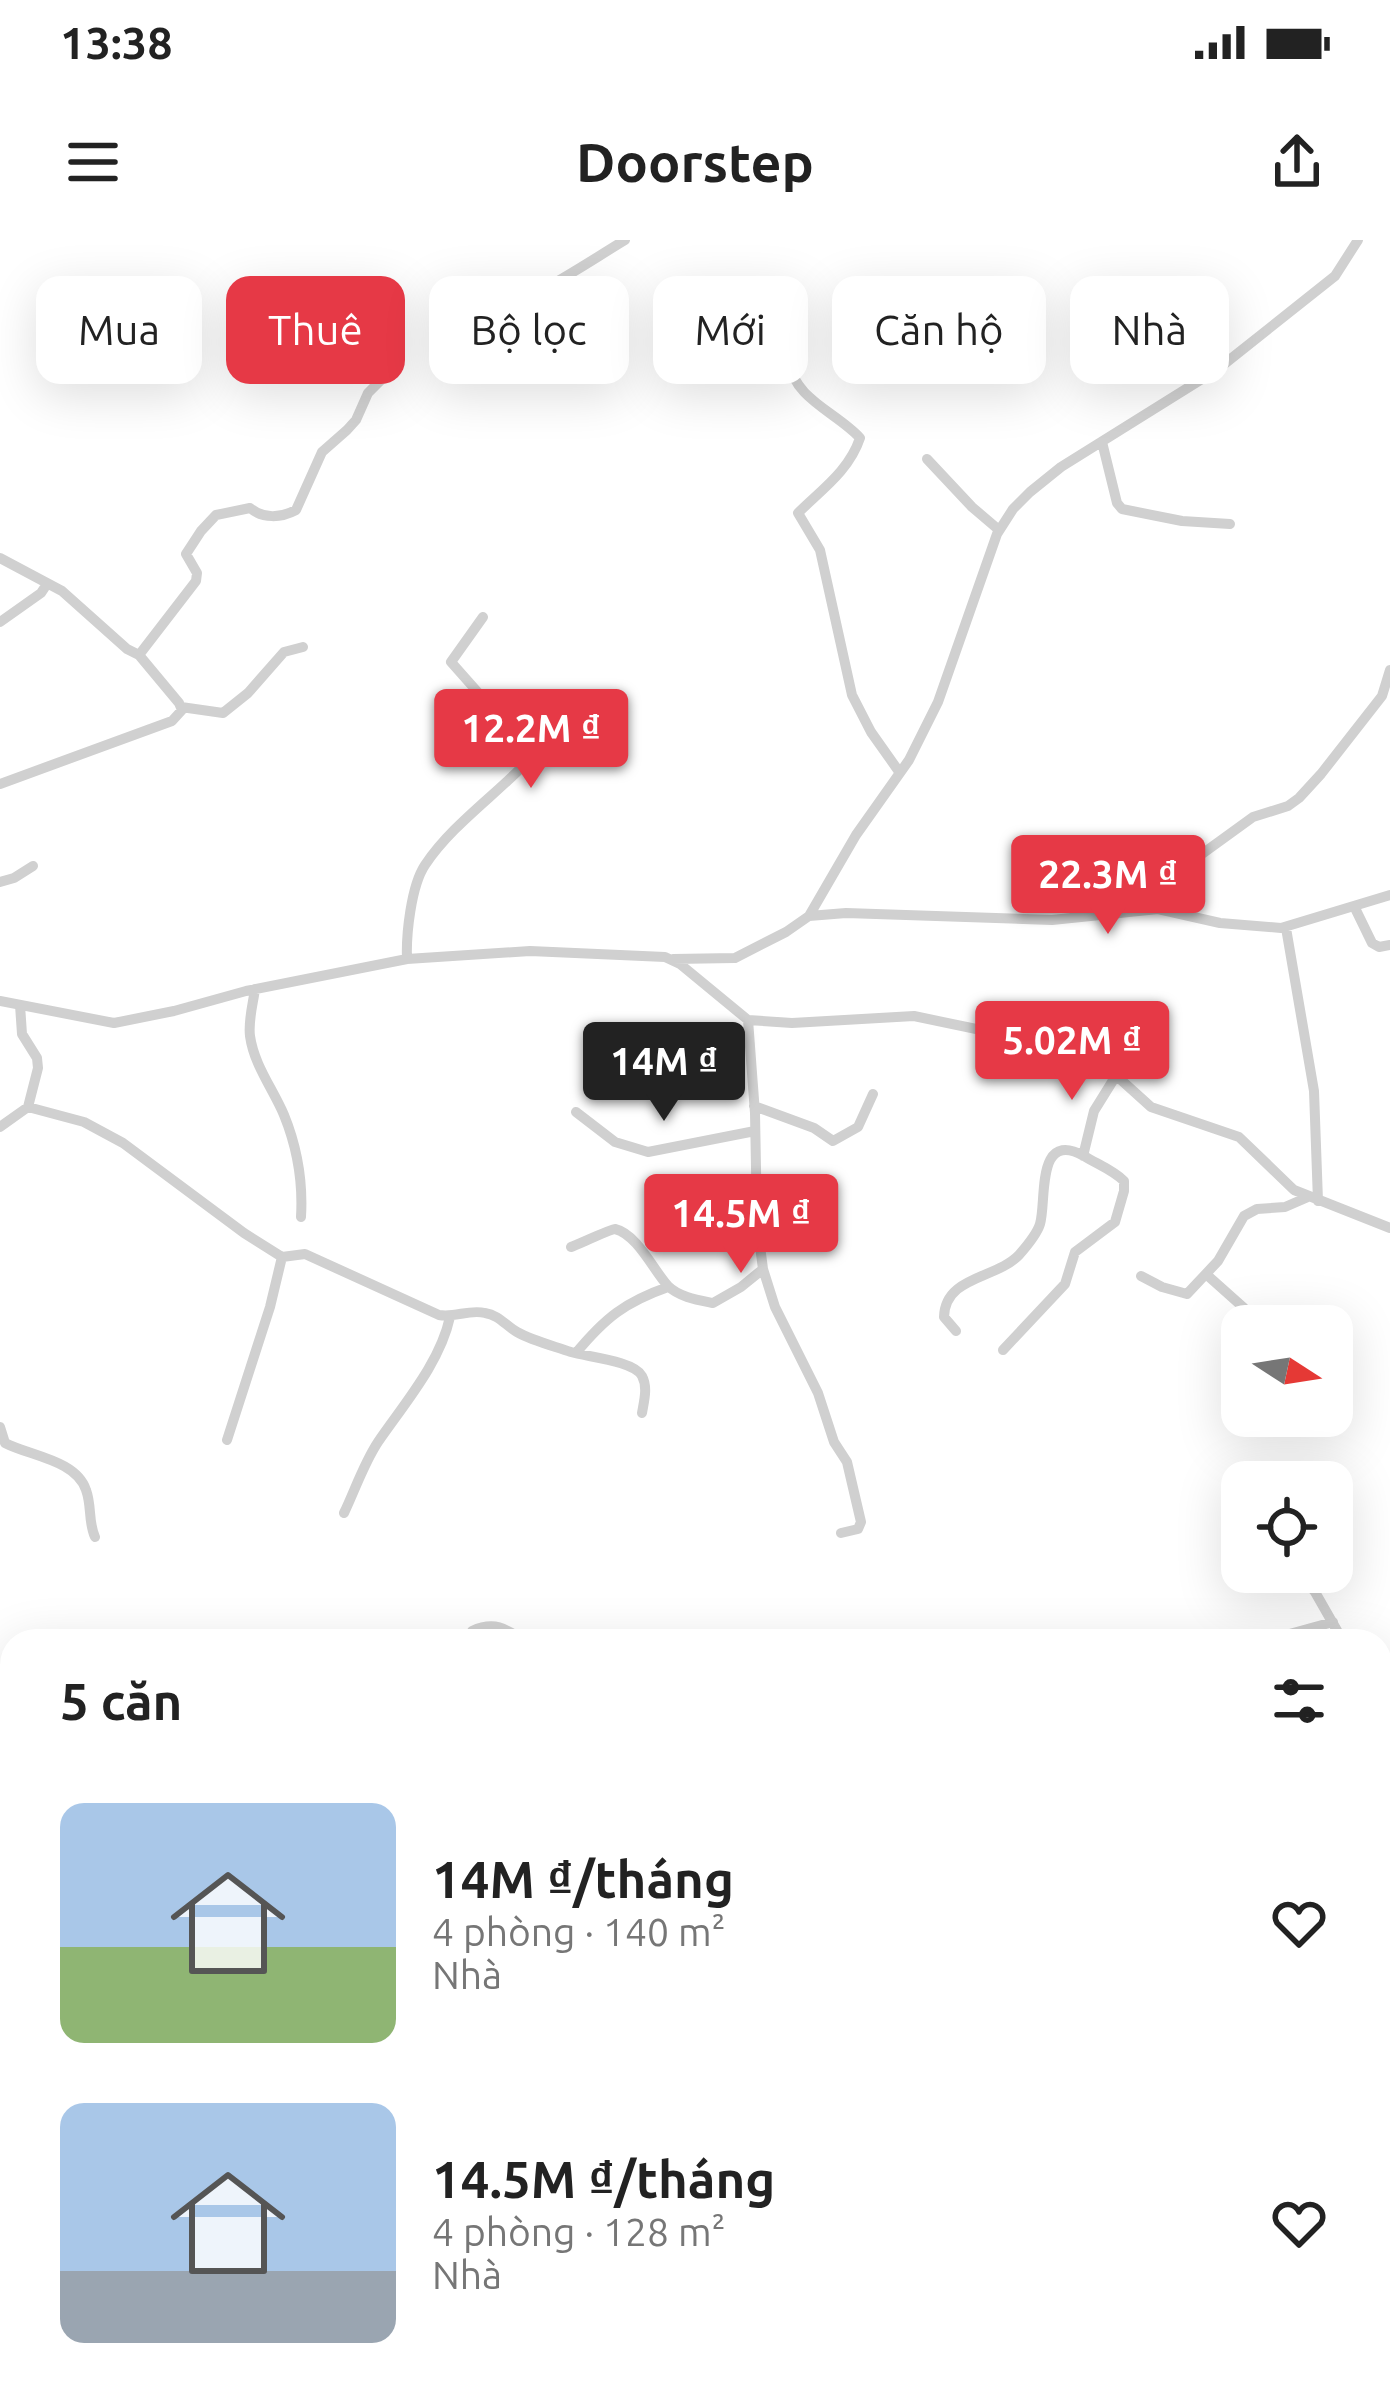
<!DOCTYPE html>
<html lang="vi">
<meta charset="utf-8">
<style>
:root{--surface:#fff;--page:#f6f6f6;--text:#222;--muted:#767676;--accent:#e63946}
body{margin:0;font-family:Ubuntu,sans-serif;background:var(--page);color:var(--text);height:100vh;display:flex;flex-direction:column;font-size:45px;white-space:nowrap}
*{box-sizing:border-box;margin:0}
p{font-size:39px;color:var(--muted)}
.icon{flex:none;width:66px;height:66px;fill:none;stroke:currentColor;stroke-width:2;stroke-linecap:round;stroke-linejoin:round}
.map{position:relative;flex:1;overflow:hidden}
.side{position:absolute;left:0px;top:1389px;width:1392px;height:771px;display:flex;flex-direction:column;background:var(--surface);border-radius:36px 36px 0 0;box-shadow:0 12px 48px #0002}
.side>*{flex:none}
.banner{position:absolute;left:36px;top:36px;width:1320px;height:108px;display:flex;gap:24px}
.needle{width:78px;rotate:102deg}
.tools{position:absolute;left:1221px;top:1065px;display:grid;gap:24px}
.tools a{display:grid;place-items:center;width:132px;height:132px;border-radius:24px;background:var(--surface);box-shadow:0 12px 48px #0002;font-size:60px}
.price{position:absolute;translate:-50% -102px;padding:0 27px;border-radius:12px;background:var(--accent);color:#fff;font-size:39px;line-height:78px;filter:drop-shadow(0 3px 6px #0008)}
.price::after{content:'';position:absolute;left:50%;top:72px;width:36px;height:27px;margin-left:-18px;background:inherit;clip-path:polygon(0 0,100% 0,50% 100%)}
.price.selected{background:#222;color:#fff}
ul{padding:0;list-style:none}
li{display:flex;align-items:center;gap:36px;height:300px;padding:0 60px}
li span{display:grid;place-items:center;flex:none;width:336px;height:240px;border-radius:24px;color:#555}
li>.icon{margin-inline-start:auto}
span .icon{width:144px;height:144px;fill:#fffc;stroke-width:1}
li b{font-size:51px}
h2{display:flex;justify-content:space-between;align-items:center;height:144px;padding:0 60px;font-size:51px}
.chip{padding:0 42px;border-radius:24px;background:var(--surface);box-shadow:0 12px 48px #0002;font-size:42px;line-height:108px}
.chip.selected{background:var(--accent);color:#fff}
.status{display:flex;justify-content:space-between;align-items:center;height:84px;padding:0 60px;background:var(--surface);direction:ltr}
.status svg{height:33px;fill:currentColor}
header{display:flex;justify-content:space-between;align-items:center;height:156px;padding:0 60px;background:var(--surface);font-size:54px;font-weight:600}
.map>svg:first-child{display:block}
.lines{fill:none;stroke-linecap:round;stroke-linejoin:round}
.minor{stroke:#d0d0d0;stroke-width:10}
</style>
<div class="status"><b>13:38</b><svg viewBox="0 0 49 12"><path d="M0 12V9h3v3zM5 12V6h3v6zM10 12V3h3v9zM15 12V0h3v12zM26 1h20v11H26zM47 4h2v5h-2z"/></svg></div>
<header><svg class="icon" aria-label="menu" viewBox="0 0 24 24"><path d="M4 6h16M4 12h16M4 18h16"/></svg>Doorstep<svg class="icon" aria-label="share" viewBox="0 0 24 24"><path d="M12 15V3M7 8l5-5 5 5M5 13v7h14v-7"/></svg></header>
<div class="map">
<svg width="1390" height="2158" viewBox="0 0 1390 2158">
<rect width="100%" height="100%" fill="#fff"/>
<g class="lines">
<path class="minor" d="M446 112C463 80 510 67 542 50 570 35 597 17 625 0
M790 123C793 158 839 174 860 198 849 231 821 250 798 273L820 310 852 455 871 492 900 533
M1102 202 1117 263 1122 269 1182 281 1230 284
M927 219 972 267 999 290
M0 318 62 351 127 409 139 415 179 463 182 470 172 481 0 544
M0 382 41 353 47 344
M139 415 196 341 197 333 186 314 201 291 216 275 250 268C263 279 281 278 296 270L322 212 347 190 356 180 368 153 393 128
M181 467 223 473 248 453 284 412 303 407
M0 642 14 638 33 626
M1354 666 1372 703 1379 707 1390 705
M1167 669 1175 638 1184 627 1253 577 1288 566 1299 558 1321 534 1382 456 1390 430
M809 676 846 673 1052 680 1158 669 1220 683 1281 688 1390 655
M1286 688 1314 851 1318 961
M407 719C406 695 411 646 425 625 451 586 493 557 526 523L532 511 526 499 482 457 451 422 483 377
M673 719 735 718 786 692 809 676 856 595 909 520 938 462 997 294 1013 269 1030 252 1061 227 1218 129 1335 36 1358 0
M255 749C253 764 248 781 250 796 254 825 273 849 284 875 297 907 303 943 301 977
M0 761 114 783 174 771 246 751 407 719 530 711 665 717 680 724 748 780 792 783 914 776 981 790 1051 793 1081 799 1104 812 1120 839 1151 867 1239 897 1294 950 1390 988
M748 780 755 873 757 983 763 1029 775 1067 818 1153 834 1202 847 1222 861 1282 858 1289 841 1293
M754 866 814 888 833 901 858 887 873 854
M28 867 84 882 123 903 244 993 282 1017 270 1067 227 1200
M576 872 615 902 648 912 755 891
M0 887 28 867 38 828 37 818 22 794 20 765
M1083 916 1094 871 1117 834
M571 1007C579 1004 611 989 615 989 637 994 654 1031 668 1046 679 1057 698 1060 713 1063L741 1047 763 1029
M282 1017 305 1014 439 1075C455 1078 469 1069 485 1073 499 1075 506 1086 517 1092 533 1101 554 1106 571 1112 588 1117 634 1121 642 1136 648 1147 644 1161 642 1173
M1207 1035 1244 1068 1228 1116 1234 1124 1242 1126
M1141 1036 1162 1047 1187 1054 1218 1021 1244 976 1257 969 1285 967 1308 957
M956 1091 944 1077C945 1036 996 1039 1019 1015 1026 1007 1037 994 1040 984 1047 961 1035 889 1084 916 1097 924 1113 930 1124 941V951L1115 982 1075 1012 1065 1044 1003 1110
M576 1113C605 1078 625 1062 668 1047
M0 1187 5 1203C30 1216 76 1220 86 1250 92 1266 88 1282 95 1297
M344 1273C355 1250 364 1223 378 1202 404 1164 440 1123 450 1077
M1297 1332 1315 1352 1343 1401
M472 1391C494 1381 505 1388 525 1401
M1264 1401 1333 1382
M1380 1453 1390 1452
M0 1613 12 1638
M0 1883 12 1881
M694 2148 701 2158
M1080 2148 1084 2158
M1198 2148 1205 2158
M370 2158 381 2148
M430 2158 432 2148"/>
</g>
</svg>
<div class="tools">
<a><svg class="needle" viewBox="-14 -14 28 28"><path d="M0-13l5 13h-10z" fill="#e53935"/><path d="M0 13l5-13h-10z" fill="#767676"/></svg></a>
<a><svg class="icon" aria-label="locate" viewBox="0 0 24 24"><circle cx="12" cy="12" r="6"/><path d="M12 2v4M12 18v4M2 12h4M18 12h4"/></svg></a>
</div>
<b class="price" style="left:531px;top:551px">12.2M ₫</b>
<b class="price" style="left:1108px;top:697px">22.3M ₫</b>
<b class="price" style="left:1072px;top:863px">5.02M ₫</b>
<b class="price selected" style="left:664px;top:884px">14M ₫</b>
<b class="price" style="left:741px;top:1036px">14.5M ₫</b>
<div class="banner">
<a class="chip">Mua</a>
<a class="chip selected">Thuê</a>
<a class="chip">Bộ lọc</a>
<a class="chip">Mới</a>
<a class="chip">Căn hộ</a>
<a class="chip">Nhà</a>
</div>
<section class="side">
<h2>5 căn<svg class="icon" aria-label="filters" viewBox="0 0 24 24"><path d="M4 7h16M4 17h16"/><circle cx="9" cy="7" r="2"/><circle cx="15" cy="17" r="2"/></svg></h2>
<ul>
<li><span style="background:linear-gradient(#a9c7e8 60%,#8fb573 0)"><svg class="icon" aria-label="home" viewBox="0 0 24 24"><path d="M3 11l9-7 9 7M6 9v11h12V9"/></svg></span><div><b>14M ₫/tháng</b><p>4 phòng · 140 m²</p><p>Nhà</p></div><svg class="icon" aria-label="heart" viewBox="0 0 24 24"><path d="M12 20l-8-8c-3-5 5-10 8-4 3-6 11-1 8 4z"/></svg></li>
<li><span style="background:linear-gradient(#a9c7e8 70%,#9aa5b1 0)"><svg class="icon" aria-label="home" viewBox="0 0 24 24"><path d="M3 11l9-7 9 7M6 9v11h12V9"/></svg></span><div><b>14.5M ₫/tháng</b><p>4 phòng · 128 m²</p><p>Nhà</p></div><svg class="icon" aria-label="heart" viewBox="0 0 24 24"><path d="M12 20l-8-8c-3-5 5-10 8-4 3-6 11-1 8 4z"/></svg></li>
</ul>
</section>
</div>
